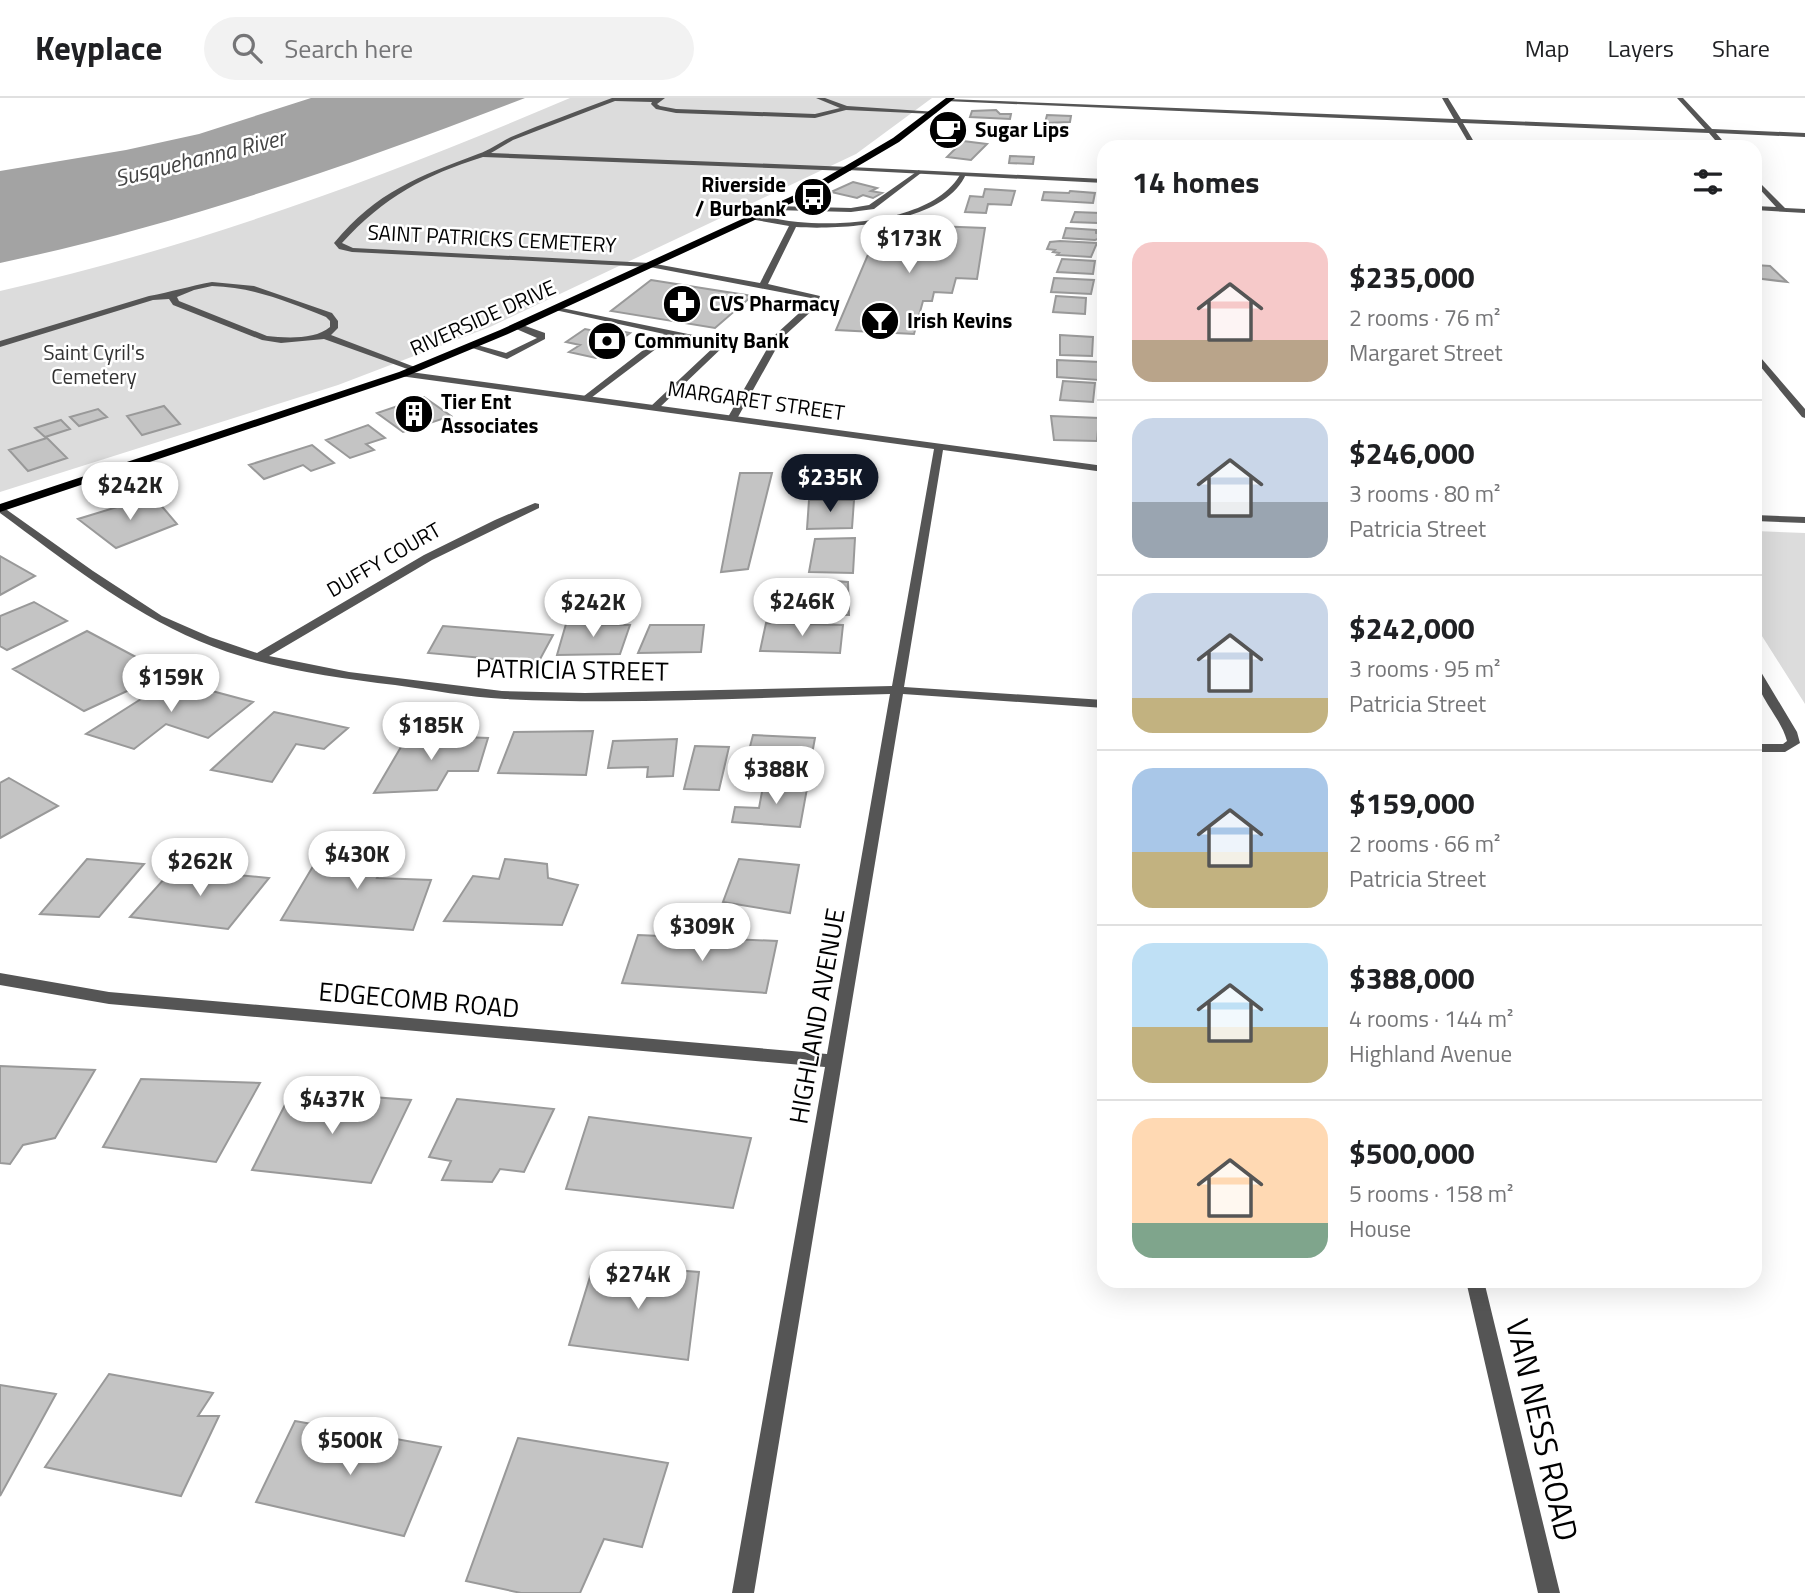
<!DOCTYPE html>
<meta charset="utf-8">
<style>
:root{--surface:#fff;--page:#f2f2f2;--text:#202124;--muted:#757577;--line:#e0e0e0;--accent:#111827}
body{margin:0;font-family:"Titillium Web",sans-serif;background:var(--page);color:var(--text);height:100vh;display:flex;flex-direction:column;font-size:26px;white-space:nowrap}
*{box-sizing:border-box;margin:0}
p{font-size:23px;color:var(--muted)}
.icon{flex:none;width:38px;height:38px;fill:none;stroke:currentColor;stroke-width:2;stroke-linecap:round;stroke-linejoin:round}
.map{position:relative;flex:1;overflow:hidden}
.panel{position:absolute;left:1097px;top:42px;width:665px;height:1148px;display:flex;flex-direction:column;background:var(--surface);border-radius:21px;box-shadow:0 7px 28px #0002}
.panel>*{flex:none}
.price{position:absolute;translate:-50% -60px;padding:0 16px;border-radius:24px;background:#fff;color:#222;font-size:23px;line-height:46px;filter:drop-shadow(0 2px 4px #0008)}
.price::after{content:'';position:absolute;left:50%;top:42px;width:21px;height:16px;margin-left:-10px;background:inherit;clip-path:polygon(0 0,100% 0,50% 100%)}
.price.on{background:var(--accent);color:#fff}
ul{padding:0;list-style:none}
li{display:flex;align-items:center;gap:21px;height:175px;padding:0 35px}
li+li{border-top:2px solid var(--line)}
li span{display:grid;place-items:center;flex:none;width:196px;height:140px;border-radius:21px;color:#555}
li>.icon{margin-inline-start:auto}
span .icon{width:84px;height:84px;fill:#fffc;stroke-width:1}
li b{font-size:30px}
h2{display:flex;justify-content:space-between;align-items:center;height:84px;padding:0 35px;font-size:30px}
header{display:flex;align-items:center;gap:42px;box-sizing:border-box;height:98px;padding:0 35px;background:var(--surface);border-bottom:2px solid var(--line)}
header strong{font-size:33px}
nav{display:flex;gap:38px;margin-inline-start:auto;font-size:24px}
.search{width:490px;height:63px;background:var(--page);display:flex;align-items:center;gap:18px;box-sizing:border-box;padding:0 24px;border-radius:38px;color:var(--muted);font-size:26px}
.map>svg:first-child{display:block}
.green{fill:#dcdcdc}
.water{fill:#a3a3a3}
.building{fill:#c4c4c4;stroke:#999;stroke-width:2}
.lines{fill:none;stroke-linecap:round;stroke-linejoin:round}
.service{fill:#555;fill-rule:evenodd}
.minor{fill:#555;fill-rule:evenodd}
.primary{fill:#000;fill-rule:evenodd}
.labels{text-anchor:middle;stroke-width:5;stroke-linejoin:round;paint-order:stroke}
.far-poi-label{font-size:21px;font-weight:bold;fill:#000;stroke:#fff;text-anchor:start}
.far-street-label{font-size:21px;fill:#000;stroke:#fff}
.far-park-label{font-size:21px;fill:#333;stroke:#fff}
.far-water-label{font-size:23px;font-style:italic;fill:#444;stroke:#fff}
.street-label{font-size:26px;fill:#000;stroke:#fff}
.near-street-label{font-size:32px;fill:#000;stroke:#fff}
</style>
<header>
<strong>Keyplace</strong>
<div class="search"><svg class="icon" aria-label="search" viewBox="0 0 24 24"><circle cx="10" cy="10" r="6"/><path d="M15 15l6 6"/></svg>Search here</div>
<nav><a>Map</a><a>Layers</a><a>Share</a></nav>
</header>
<div class="map">
<svg width="1805" height="1495" viewBox="0 0 1805 1495">
<rect width="100%" height="100%" fill="#fff"/>
<path class="green" d="M570 0H932L856 56 490 229 338 287 0 394V193C196 149 385 79 570 0Z
M1755 433 1805 435V606L1755 527Z"/>
<path class="water" d="M311 0H525C355 66 179 127 0 165V73L126 52 199 36Z"/>
<path class="building" d="M996 12 1000 16H1011L1010 21 970 19 972 13Z
M1047 17 1071 18 1070 24 1045 25Z
M939 27 966 28 964 35 937 34Z
M963 43 987 46 971 62 947 59Z
M1010 58 1034 59 1033 66 1009 65Z
M853 84 877 90 871 93 882 95 873 100 863 97 857 100 831 94Z
M985 91 1015 93 1011 107 988 106 986 115 965 114 970 98 983 99Z
M1070 93 1095 95 1093 105 1042 102 1044 94 1069 95Z
M1075 114 1100 115 1098 125 1071 124Z
M881 126 985 130 977 181 956 180 952 195 934 194 932 203H923L914 236 836 232Z
M1066 130 1096 132V135L1103 136 1101 140 1095 142 1063 140Z
M1060 143 1097 145 1091 159 1057 157 1059 155 1053 154 1055 152 1047 151 1050 144Z
M1062 161 1095 163 1093 176 1057 174Z
M1755 167 1770 168 1787 184 1755 180Z
M1054 180 1094 182 1091 196 1051 194Z
M651 182 752 198 715 230 611 213Z
M1056 198 1086 200 1085 216 1053 214Z
M600 229 630 235 596 260 569 254 580 247 566 244 585 231 595 233Z
M1060 237 1093 239 1092 258 1060 257Z
M1057 262 1099 264V282L1057 279Z
M1063 283 1095 285 1093 304 1060 302Z
M424 299 451 318 403 334 377 315Z
M164 308 180 326 142 337 127 318Z
M98 311 107 319 79 328 70 319Z
M1051 318 1099 320 1097 343 1054 342Z
M61 322 70 331 45 339 35 330Z
M368 327 385 340 366 346 374 352 350 360 326 342Z
M47 340 67 360 28 373 9 352Z
M312 347 334 365 311 373 303 367 264 381 249 367Z
M822 367 865 368 861 395H812Z
M740 375H772L748 471 721 474Z
M153 398 177 426 116 450 78 421Z
M809 402H854L852 430 807 431Z
M855 440 853 475 809 474 815 441Z
M0 458 35 478 0 497Z
M804 481 848 484 849 517 796 515Z
M34 504 67 523 7 552 0 548V518Z
M766 525 843 527 840 555 760 553Z
M566 526 630 527 620 556 557 557Z
M650 527H704L701 554 638 555Z
M443 528 553 537 538 565 428 555Z
M87 533 166 575 84 613 13 571Z
M171 582 253 604 208 640 166 626 134 651 86 636Z
M274 614 348 630 324 651 296 646 272 684 211 672Z
M593 633 586 677 498 675 514 634Z
M408 637 488 640 478 673H448L437 692 374 695Z
M753 637 815 640 810 667 746 664Z
M677 641 673 678 647 679 648 669 608 670 613 643Z
M695 648 729 649 719 692 684 691Z
M9 680 58 708 0 740V685Z
M764 683 808 685 800 729 732 724 735 709 759 710Z
M328 743 394 749 377 780 431 782 413 832 281 822Z
M87 761 144 766 99 819 40 816Z
M505 761 547 766 548 780 578 787 562 827 444 823 473 778 499 781Z
M739 761 799 767 790 815 723 804Z
M173 771 269 780 228 831 130 819Z
M638 837 777 843 766 895 622 885Z
M0 968 95 972 55 1040 23 1047 10 1066 0 1065Z
M141 981 260 985 216 1064 103 1049Z
M292 993 411 1002 371 1085 252 1072Z
M457 1001 554 1011 524 1074 500 1071 492 1084 442 1082 451 1063 429 1059Z
M589 1019 751 1040 733 1110 566 1091Z
M594 1166 699 1174 688 1262 569 1247Z
M109 1276 213 1295 198 1318H219L181 1398 45 1369Z
M0 1287 56 1296 0 1398Z
M295 1323 441 1349 404 1438 256 1404Z
M518 1340 668 1365 642 1449 604 1441 580 1495H521L466 1483Z"/>
<g class="lines">
<path class="service" d="M612 0H665L657 6 660 8 676 11 815 16 840 10 816 0H825L847 8 937 14 934 16 846 12 815 20 676 15 656 11 651 6 652 4 615 3 513 42 491 55 850 69 853 71 850 73 483 59C425 77 384 99 342 145L353 150 650 165 760 185 789 128 750 121V117C766 117 782 123 798 124 846 129 936 122 961 75L966 76C945 126 842 132 796 129L768 186 820 198 816 209 782 240 738 319 733 322 728 319 775 237 809 206 811 200 650 169 352 154 339 151 334 145C377 93 418 79 478 56 490 52 500 44 511 39 544 25 578 13 612 0Z
M919 72 921 75 874 111 851 114 774 112 770 110 774 108 851 110 869 107Z
M212 184 254 188 332 215 338 223V230L331 237 420 271 413 273 324 241 281 245 262 242 173 207 169 201 153 202 0 249V243L149 198C171 194 190 188 212 184ZM212 188C253 189 288 204 326 219L330 223V229C315 242 285 240 267 238L179 203 177 199 194 192Z
M552 208 722 243 726 246 658 311 650 309 716 247 673 238 587 303 584 302V298L664 236 555 212H552Z
M517 225 545 235V241L507 261 466 248 470 245 506 255 537 240 514 230V226Z"/>
<path class="minor" d="M1442 0H1448L1461 21 1705 31 1677 0H1683L1712 31 1805 35V39L1716 35 1728 49H1721L1709 35 1463 25 1477 49H1471L1457 25 945 3 948 1 1454 21Z
M850 69 1104 81V85L848 72Z
M1755 80 1785 110 1805 111V115L1755 112V108L1776 109 1755 86Z
M1755 253 1805 311V320L1802 319 1755 262Z
M403 273 1104 368V374L943 352 904 589 1104 602V610L903 596 754 1495H732L825 969 109 906 0 887V875L109 894 827 956 890 596C762 599 633 607 505 601 468 599 431 592 395 587 330 579 260 569 199 543 126 512 64 462 0 415V407L93 473 162 518 210 539 257 555 424 457 495 422 535 405 539 406V410L432 462 269 558 349 574 502 593 585 595 892 588 934 351 400 278 399 276Z
M1755 417 1805 419V425L1755 423Z
M1755 570 1761 574 1797 634 1800 645 1785 654H1755V646H1783L1787 643C1780 617 1755 598 1755 570Z
M1466 1183H1484L1560 1495H1538Z"/>
<path class="primary" d="M946 0H955L899 44 807 98 508 236 407 278 0 414V406L399 274 500 232 801 94 893 40Z"/>
</g>
<defs>
<g id="cafe-disc" transform="scale(2.0125)"><circle r="9.5" fill="#000" stroke="#fff"/><path d="M-5.5-4.5H6V0H3Q3 3.5 0 3.5H-2.5Q-5.5 3.5-5.5 0ZM3-3.2v2h1.7v-2ZM-6 4.5H4V6H-6Z" fill="#fff"/></g>
<g id="bus-disc" transform="scale(2.0125)"><circle r="9.5" fill="#000" stroke="#fff"/><path d="M-5-6H5V4H4V6H2V4H-2V6H-4V4H-5ZM-3.5-4V0h7V-4ZM-3.5 1.2v1.5H-2V1.2ZM2 1.2v1.5H3.5V1.2Z" fill="#fff"/></g>
<g id="pharmacy-disc" transform="scale(2.0125)"><circle r="9.5" fill="#000" stroke="#fff"/><path d="M-2-6h4v4h4v4h-4v4h-4v-4h-4v-4h4Z" fill="#fff"/></g>
<g id="bar-disc" transform="scale(2.0125)"><circle r="9.5" fill="#000" stroke="#fff"/><path d="M-6-5H6L.8 .8V4.5H3.5V6h-7V4.5H-.8V.8Z" fill="#fff"/></g>
<g id="bank-disc" transform="scale(2.0125)"><circle r="9.5" fill="#000" stroke="#fff"/><path d="M-6-4H6V4H-6ZM0-2.3a2.3 2.3 0 1 0 0 4.6a2.3 2.3 0 1 0 0-4.6Z" fill="#fff"/></g>
<g id="building-disc" transform="scale(2.0125)"><circle r="9.5" fill="#000" stroke="#fff"/><path d="M-4-6H4V6H1V3H-1V6H-4ZM-2.5-4.3h1.7v1.8h-1.7ZM.8-4.3h1.7v1.8H.8ZM-2.5-1h1.7V.8h-1.7ZM.8-1h1.7V.8H.8Z" fill="#fff"/></g>
</defs>
<g fill-rule="evenodd">
<use href="#cafe-disc" x="948" y="32"/>
<use href="#bus-disc" x="813" y="99"/>
<use href="#pharmacy-disc" x="682" y="206"/>
<use href="#bar-disc" x="880" y="223"/>
<use href="#bank-disc" x="607" y="243"/>
<use href="#building-disc" x="414" y="316"/>
</g>
<g class="labels">
<g class="far-poi-label">
<text x="975" y="39">Sugar Lips</text>
<text x="786" y="94" text-anchor="end">Riverside<tspan x="786" dy="24">/ Burbank</tspan></text>
<text x="709" y="213">CVS Pharmacy</text>
<text x="907" y="230">Irish Kevins</text>
<text x="634" y="250">Community Bank</text>
<text x="441" y="311">Tier Ent<tspan x="441" dy="24">Associates</tspan></text>
</g>
<g class="far-street-label">
<text transform="translate(492 141) rotate(3)" y="7">SAINT PATRICKS CEMETERY</text>
<text transform="translate(483 220) rotate(-24)" y="7">RIVERSIDE DRIVE</text>
<text transform="translate(756 303) rotate(8)" y="7">MARGARET STREET</text>
<text transform="translate(384 462) rotate(-30)" y="7">DUFFY COURT</text>
</g>
<g class="far-park-label">
<text x="94" y="262">Saint Cyril's<tspan x="94" dy="24">Cemetery</tspan></text>
</g>
<g class="far-water-label">
<text transform="translate(200 60) rotate(-14)" y="8">Susquehanna River</text>
</g>
<g class="street-label">
<text transform="translate(572 572) rotate(1)" y="9">PATRICIA STREET</text>
<text transform="translate(419 902) rotate(5)" y="9">EDGECOMB ROAD</text>
<text transform="translate(817 918) rotate(-80)" y="9">HIGHLAND AVENUE</text>
</g>
<g class="near-street-label">
<text transform="translate(1542 1332) rotate(77)" y="11">VAN NESS ROAD</text>
</g>
</g>
</svg>
<b class="price" style="left:909px;top:177px">$173K</b>
<b class="price on" style="left:830px;top:416px">$235K</b>
<b class="price" style="left:130px;top:424px">$242K</b>
<b class="price" style="left:802px;top:540px">$246K</b>
<b class="price" style="left:593px;top:541px">$242K</b>
<b class="price" style="left:171px;top:616px">$159K</b>
<b class="price" style="left:431px;top:664px">$185K</b>
<b class="price" style="left:776px;top:708px">$388K</b>
<b class="price" style="left:357px;top:793px">$430K</b>
<b class="price" style="left:200px;top:800px">$262K</b>
<b class="price" style="left:702px;top:865px">$309K</b>
<b class="price" style="left:332px;top:1038px">$437K</b>
<b class="price" style="left:638px;top:1213px">$274K</b>
<b class="price" style="left:350px;top:1379px">$500K</b>
<section class="panel">
<h2>14 homes<svg class="icon" aria-label="filters" viewBox="0 0 24 24"><path d="M4 7h16M4 17h16"/><circle cx="9" cy="7" r="2"/><circle cx="15" cy="17" r="2"/></svg></h2>
<ul>
<li><span style="background:linear-gradient(#f6c9c9 70%,#b9a48a 0)"><svg class="icon" aria-label="home" viewBox="0 0 24 24"><path d="M3 11l9-7 9 7M6 9v11h12V9"/></svg></span><div><b>$235,000</b><p>2 rooms · 76 m²</p><p>Margaret Street</p></div></li>
<li><span style="background:linear-gradient(#c9d6e8 60%,#9aa5b1 0)"><svg class="icon" aria-label="home" viewBox="0 0 24 24"><path d="M3 11l9-7 9 7M6 9v11h12V9"/></svg></span><div><b>$246,000</b><p>3 rooms · 80 m²</p><p>Patricia Street</p></div></li>
<li><span style="background:linear-gradient(#c9d6e8 75%,#c2b280 0)"><svg class="icon" aria-label="home" viewBox="0 0 24 24"><path d="M3 11l9-7 9 7M6 9v11h12V9"/></svg></span><div><b>$242,000</b><p>3 rooms · 95 m²</p><p>Patricia Street</p></div></li>
<li><span style="background:linear-gradient(#a9c7e8 60%,#c2b280 0)"><svg class="icon" aria-label="home" viewBox="0 0 24 24"><path d="M3 11l9-7 9 7M6 9v11h12V9"/></svg></span><div><b>$159,000</b><p>2 rooms · 66 m²</p><p>Patricia Street</p></div></li>
<li><span style="background:linear-gradient(#bfe0f5 60%,#c2b280 0)"><svg class="icon" aria-label="home" viewBox="0 0 24 24"><path d="M3 11l9-7 9 7M6 9v11h12V9"/></svg></span><div><b>$388,000</b><p>4 rooms · 144 m²</p><p>Highland Avenue</p></div></li>
<li><span style="background:linear-gradient(#ffd9b3 75%,#7fa58c 0)"><svg class="icon" aria-label="home" viewBox="0 0 24 24"><path d="M3 11l9-7 9 7M6 9v11h12V9"/></svg></span><div><b>$500,000</b><p>5 rooms · 158 m²</p><p>House</p></div></li>
</ul>
</section>
</div>
